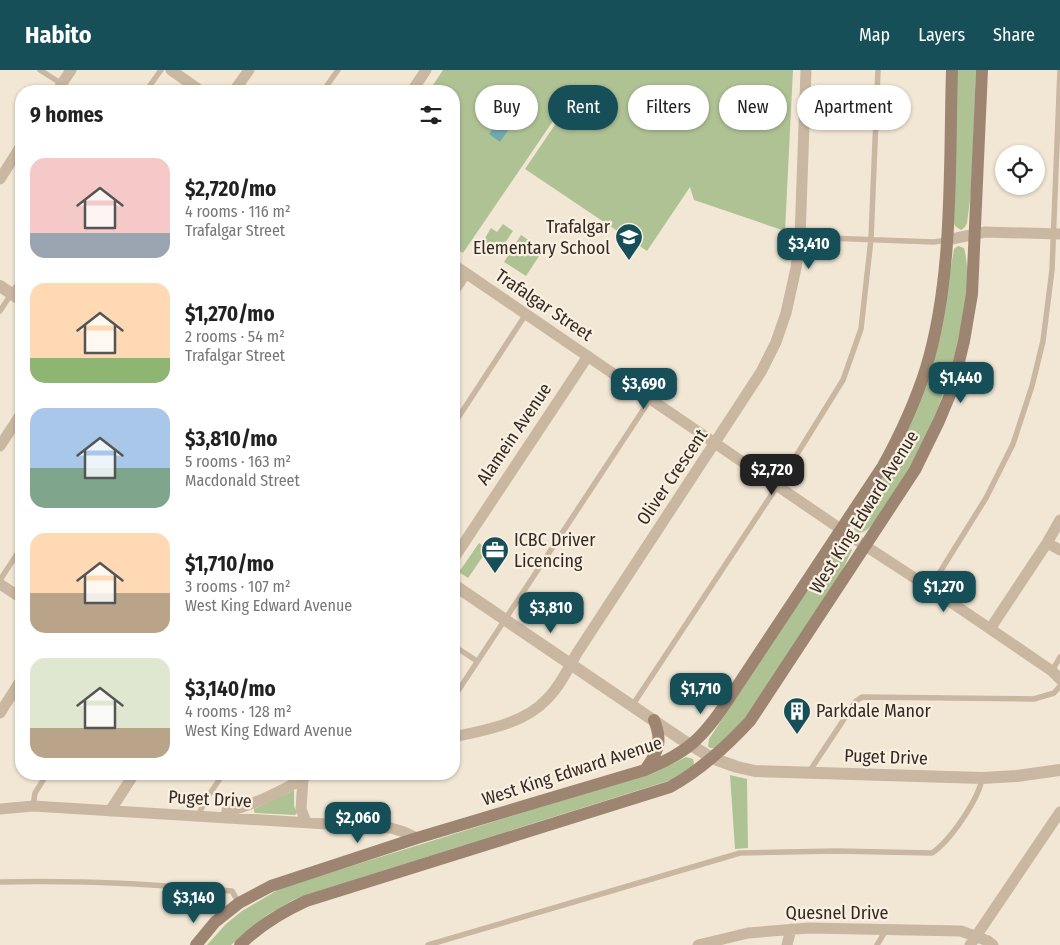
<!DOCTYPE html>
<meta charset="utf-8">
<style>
:root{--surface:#fff;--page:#f6f6f6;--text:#222;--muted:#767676;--accent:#174f58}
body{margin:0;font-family:"Fira Sans Condensed",sans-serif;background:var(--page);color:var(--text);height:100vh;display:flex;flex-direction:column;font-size:19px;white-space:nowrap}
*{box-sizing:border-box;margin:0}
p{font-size:16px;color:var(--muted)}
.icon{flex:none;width:28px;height:28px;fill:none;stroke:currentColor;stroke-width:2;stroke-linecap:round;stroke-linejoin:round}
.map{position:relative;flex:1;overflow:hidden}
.sheet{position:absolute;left:15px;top:15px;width:445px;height:695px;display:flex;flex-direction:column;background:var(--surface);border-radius:20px;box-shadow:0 1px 4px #0004}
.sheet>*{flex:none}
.top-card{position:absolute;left:475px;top:15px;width:475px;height:45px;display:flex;gap:10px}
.fabs{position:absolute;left:995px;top:75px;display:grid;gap:10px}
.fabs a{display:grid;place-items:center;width:50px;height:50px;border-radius:50%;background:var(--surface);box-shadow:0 1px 4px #0004;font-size:25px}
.price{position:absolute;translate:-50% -42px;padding:0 11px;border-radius:10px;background:var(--accent);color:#fff;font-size:16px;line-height:32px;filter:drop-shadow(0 1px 2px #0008)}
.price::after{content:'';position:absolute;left:50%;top:30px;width:15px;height:11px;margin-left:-8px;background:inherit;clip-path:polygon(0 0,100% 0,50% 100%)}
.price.selected{background:#222;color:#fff}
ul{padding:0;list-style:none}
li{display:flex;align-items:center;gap:15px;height:125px;padding:0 15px}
li span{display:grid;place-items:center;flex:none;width:140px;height:100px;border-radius:15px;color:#555}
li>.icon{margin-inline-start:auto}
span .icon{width:60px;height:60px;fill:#fffc;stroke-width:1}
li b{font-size:21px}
h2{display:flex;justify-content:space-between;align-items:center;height:60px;padding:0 15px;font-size:21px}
.pill{padding:0 18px;border-radius:22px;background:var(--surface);box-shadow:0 1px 4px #0004;font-size:18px;line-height:45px}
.pill.selected{background:var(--accent);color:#fff}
header{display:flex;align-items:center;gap:30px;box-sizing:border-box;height:70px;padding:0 25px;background:var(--accent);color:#fff}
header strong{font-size:24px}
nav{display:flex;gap:28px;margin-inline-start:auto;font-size:18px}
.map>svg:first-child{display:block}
.green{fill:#afc294}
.water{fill:#72a9b1}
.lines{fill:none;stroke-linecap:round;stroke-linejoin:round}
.service{stroke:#cab7a1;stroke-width:5.5}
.minor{stroke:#cab7a1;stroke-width:11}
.tertiary{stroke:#cab7a1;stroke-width:12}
.secondary{stroke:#9e8572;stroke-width:12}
.labels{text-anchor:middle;stroke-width:4.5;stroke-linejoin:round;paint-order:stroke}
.poi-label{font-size:18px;fill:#342a24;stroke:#faf0e1;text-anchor:start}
.street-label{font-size:18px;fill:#342a24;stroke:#faf0e1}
</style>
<header>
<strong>Habito</strong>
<nav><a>Map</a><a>Layers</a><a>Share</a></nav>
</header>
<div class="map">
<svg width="1060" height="875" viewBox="0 0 1060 875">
<rect width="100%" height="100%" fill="#f2e7d5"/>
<path class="green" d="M443 0H793L785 161 694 130 690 117 647 181 525 99 569 34 566 32 463 183 454 177V21H429Z
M957 0H976L971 122 967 153 965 157 961 160 955 156 954 153Z
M503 154 513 161 498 183 482 173 491 158 497 162Z
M521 165 543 180 526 206 504 192Z
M958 176 964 178C971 205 966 231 961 257 947 324 928 372 891 429 884 439 871 463 858 463L854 459V455L867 430 893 389 949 208 954 179Z
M479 473 488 479 468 508 459 502Z
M842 474H849L852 480 840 505 752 640 718 678H710L708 676 709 669 822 498Z
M686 687 693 689 694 693 693 696 671 710 309 824 293 830 267 845 231 875H207L226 854 242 841 281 818 534 739 654 703Z
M730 705 747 709 748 778 735 779Z
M294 720V736L297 743 295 745 255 743 254 741V739Z"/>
<path class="water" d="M502 45 513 53 500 72 489 64Z"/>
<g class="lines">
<path class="service" d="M40 0 62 14
M146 21 161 0
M323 21 338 0
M800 167 934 172 947 170
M0 241 21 209
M454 354 526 244
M0 510 21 478
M930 518 986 428 1013 374 1032 316 1043 271 1052 200 1060 0
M454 576 477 591
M1052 601 1060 587
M454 627 651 328
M632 636 778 415 843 310 861 259 871 169 878 0
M809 702 856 631 862 627 1034 629 1054 623 1060 616
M33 736 35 723 47 704
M198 746 205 731 223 704
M0 812C78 810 154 814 232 821L239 833
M428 875 740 783 836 781 932 783C950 771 979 729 982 708
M877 875 886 860"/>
<path class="minor" d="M171 0 201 21
M57 21 71 0
M234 21 249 0
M412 21 426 0
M0 109 21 76
M947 170 985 162 1060 164
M454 195 864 475 930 518 1052 601 1060 609
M454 221 466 203
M0 376 21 344
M1047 473 1060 480
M454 488 588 286
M0 514 21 528
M990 559 1047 473 1060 450
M0 643 21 610
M454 667C485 660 524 654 547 629 560 616 568 599 577 583L761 302 776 272 786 243 796 198 800 167 806 0
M303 709 301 739 306 752
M0 739 33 736 391 758 404 762 417 768
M110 741 134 704
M227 748V741C255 735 278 722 303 709L307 704
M698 875 748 863 809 858 961 861 988 871 993 875
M787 875 791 859
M970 875 1060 742"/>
<path class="tertiary" d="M0 216 21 230
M454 515 681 669 712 688 737 697 755 701 982 708 1017 706 1060 700"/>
<path class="secondary" d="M645 700C658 682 663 672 654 650
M196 875 215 852 239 833 271 816 417 768 645 700C687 683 703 668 728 630L883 396C900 365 915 333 926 298 954 206 949 96 952 0
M240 875C259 856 282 842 306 831L670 717C701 700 726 677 750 651L915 400 939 351 952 320 964 271 972 224 982 0"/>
</g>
<defs>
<g id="school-pin" transform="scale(1.4375)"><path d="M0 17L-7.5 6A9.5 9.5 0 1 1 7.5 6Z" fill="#174f58" stroke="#faf0e1"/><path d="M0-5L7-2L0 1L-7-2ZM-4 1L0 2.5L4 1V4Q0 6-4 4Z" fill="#fff"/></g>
<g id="office-pin" transform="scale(1.4375)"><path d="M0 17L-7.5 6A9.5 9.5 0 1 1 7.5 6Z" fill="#174f58" stroke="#faf0e1"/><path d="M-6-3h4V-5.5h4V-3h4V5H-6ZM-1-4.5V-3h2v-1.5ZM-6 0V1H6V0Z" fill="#fff"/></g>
<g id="building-pin" transform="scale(1.4375)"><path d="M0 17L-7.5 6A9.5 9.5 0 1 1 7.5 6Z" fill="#174f58" stroke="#faf0e1"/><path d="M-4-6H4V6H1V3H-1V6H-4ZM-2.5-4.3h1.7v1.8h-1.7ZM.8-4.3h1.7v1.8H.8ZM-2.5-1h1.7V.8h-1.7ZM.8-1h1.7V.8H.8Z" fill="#fff"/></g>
</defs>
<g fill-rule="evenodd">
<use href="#school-pin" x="629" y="167"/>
<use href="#office-pin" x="495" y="480"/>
<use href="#building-pin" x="797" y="641"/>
</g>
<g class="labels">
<g class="poi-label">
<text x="610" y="163" text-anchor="end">Trafalgar<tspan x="610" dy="21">Elementary School</tspan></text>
<text x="514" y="476">ICBC Driver<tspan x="514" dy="21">Licencing</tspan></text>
<text x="816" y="647">Parkdale Manor</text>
</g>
<g class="street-label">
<text transform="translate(544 235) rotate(34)" y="6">Trafalgar Street</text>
<text transform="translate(514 364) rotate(-56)" y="6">Alamein Avenue</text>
<text transform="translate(672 407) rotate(-56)" y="6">Oliver Crescent</text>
<text transform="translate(864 442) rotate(-58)" y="6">West King Edward Avenue</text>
<text transform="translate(886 687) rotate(2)" y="6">Puget Drive</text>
<text transform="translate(572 701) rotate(-18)" y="6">West King Edward Avenue</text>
<text transform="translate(210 729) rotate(3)" y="6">Puget Drive</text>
<text x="837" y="849">Quesnel Drive</text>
</g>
</g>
</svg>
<div class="fabs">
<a><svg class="icon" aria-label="locate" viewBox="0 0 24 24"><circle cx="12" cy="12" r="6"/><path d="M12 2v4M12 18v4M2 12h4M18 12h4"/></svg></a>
</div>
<b class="price" style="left:809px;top:200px">$3,410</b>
<b class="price" style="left:961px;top:334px">$1,440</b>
<b class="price" style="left:644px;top:340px">$3,690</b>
<b class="price selected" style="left:772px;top:426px">$2,720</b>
<b class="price" style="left:944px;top:543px">$1,270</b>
<b class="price" style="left:551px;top:564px">$3,810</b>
<b class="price" style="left:701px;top:645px">$1,710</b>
<b class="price" style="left:358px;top:774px">$2,060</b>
<b class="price" style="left:194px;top:854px">$3,140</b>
<div class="top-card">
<a class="pill">Buy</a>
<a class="pill selected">Rent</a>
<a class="pill">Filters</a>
<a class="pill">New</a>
<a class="pill">Apartment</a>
</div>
<section class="sheet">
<h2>9 homes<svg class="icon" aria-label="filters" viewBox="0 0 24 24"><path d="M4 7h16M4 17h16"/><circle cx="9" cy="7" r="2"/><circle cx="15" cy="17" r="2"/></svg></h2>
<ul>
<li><span style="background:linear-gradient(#f6c9c9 75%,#9aa5b1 0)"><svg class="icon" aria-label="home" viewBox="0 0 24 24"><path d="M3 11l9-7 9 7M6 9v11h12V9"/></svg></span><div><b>$2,720/mo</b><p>4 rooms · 116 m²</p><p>Trafalgar Street</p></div></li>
<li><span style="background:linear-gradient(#ffd9b3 75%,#8fb573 0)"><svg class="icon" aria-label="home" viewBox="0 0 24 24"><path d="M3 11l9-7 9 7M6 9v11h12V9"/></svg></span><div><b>$1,270/mo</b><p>2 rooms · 54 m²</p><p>Trafalgar Street</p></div></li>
<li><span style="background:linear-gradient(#a9c7e8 60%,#7fa58c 0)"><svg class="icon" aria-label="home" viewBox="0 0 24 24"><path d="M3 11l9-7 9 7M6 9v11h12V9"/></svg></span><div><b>$3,810/mo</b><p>5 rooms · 163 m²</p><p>Macdonald Street</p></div></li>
<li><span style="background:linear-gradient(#ffd9b3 60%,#b9a48a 0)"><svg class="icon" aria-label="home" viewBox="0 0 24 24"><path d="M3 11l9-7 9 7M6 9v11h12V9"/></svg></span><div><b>$1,710/mo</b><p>3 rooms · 107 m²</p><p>West King Edward Avenue</p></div></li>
<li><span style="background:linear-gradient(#dfe7d0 70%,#b9a48a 0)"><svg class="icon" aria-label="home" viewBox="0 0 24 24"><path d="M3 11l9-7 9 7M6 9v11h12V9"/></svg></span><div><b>$3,140/mo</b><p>4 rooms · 128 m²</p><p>West King Edward Avenue</p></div></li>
</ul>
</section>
</div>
